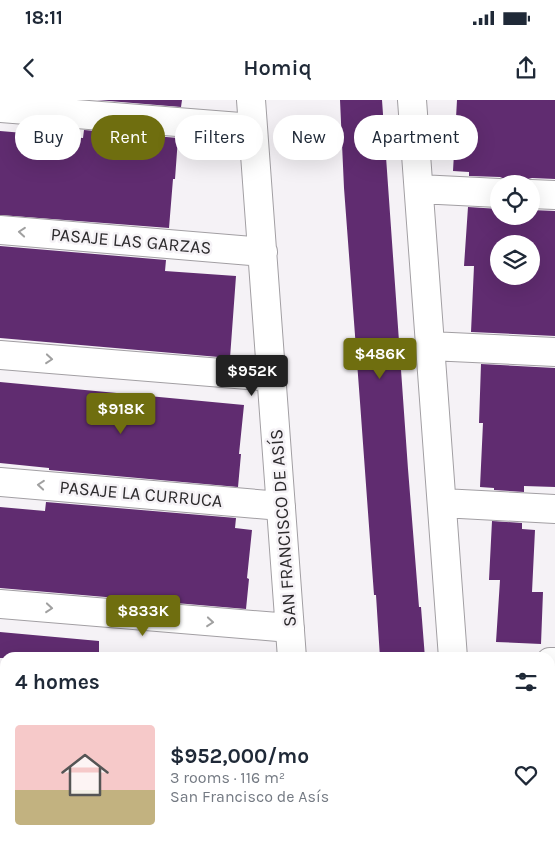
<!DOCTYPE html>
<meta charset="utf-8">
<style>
:root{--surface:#fff;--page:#f2f2f3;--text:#1f2937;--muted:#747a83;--accent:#6f6e0f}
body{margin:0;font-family:Karla,sans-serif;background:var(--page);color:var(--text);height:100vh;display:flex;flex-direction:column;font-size:19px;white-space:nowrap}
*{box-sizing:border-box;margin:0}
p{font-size:16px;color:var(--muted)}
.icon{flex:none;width:28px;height:28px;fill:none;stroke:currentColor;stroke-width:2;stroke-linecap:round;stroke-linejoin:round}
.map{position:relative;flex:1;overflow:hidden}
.details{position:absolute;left:0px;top:552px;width:555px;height:196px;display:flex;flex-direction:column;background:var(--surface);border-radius:15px 15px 0 0;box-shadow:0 5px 20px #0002}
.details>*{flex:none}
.hud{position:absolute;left:15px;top:15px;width:525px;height:45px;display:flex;gap:10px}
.fabs{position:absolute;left:490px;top:75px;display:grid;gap:10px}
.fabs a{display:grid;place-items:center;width:50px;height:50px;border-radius:50%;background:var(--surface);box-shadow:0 5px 20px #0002;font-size:25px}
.price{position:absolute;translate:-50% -42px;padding:0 11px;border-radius:5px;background:var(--accent);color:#fff;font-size:16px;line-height:32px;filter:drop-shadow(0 1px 2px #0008)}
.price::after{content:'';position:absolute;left:50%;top:30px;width:15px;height:11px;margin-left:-8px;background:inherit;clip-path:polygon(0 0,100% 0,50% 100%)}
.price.selected{background:#222;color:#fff}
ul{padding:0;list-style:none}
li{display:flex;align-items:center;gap:15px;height:125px;padding:0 15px}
li span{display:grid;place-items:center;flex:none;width:140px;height:100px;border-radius:5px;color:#555}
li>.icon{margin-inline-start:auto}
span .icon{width:60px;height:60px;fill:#fffc;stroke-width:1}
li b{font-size:21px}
h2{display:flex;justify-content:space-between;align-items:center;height:60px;padding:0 15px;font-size:21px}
.pill{padding:0 18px;border-radius:22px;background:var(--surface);box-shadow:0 5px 20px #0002;font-size:18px;line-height:45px}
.pill.selected{background:var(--accent);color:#fff}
.status{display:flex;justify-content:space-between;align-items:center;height:35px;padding:0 25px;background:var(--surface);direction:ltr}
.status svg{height:14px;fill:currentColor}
header{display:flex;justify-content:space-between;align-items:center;height:65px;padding:0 15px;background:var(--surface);font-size:22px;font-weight:600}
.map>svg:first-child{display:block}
.building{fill:#602c70;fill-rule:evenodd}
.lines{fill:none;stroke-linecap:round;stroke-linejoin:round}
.minor-casing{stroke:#a29fa3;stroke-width:30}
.minor{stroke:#fff;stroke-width:28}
.oneway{stroke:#a0a0a0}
.labels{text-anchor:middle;stroke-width:5;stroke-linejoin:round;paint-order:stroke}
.street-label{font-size:18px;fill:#2d2b2d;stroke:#f5f2f6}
</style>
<div class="status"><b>18:11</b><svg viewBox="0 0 49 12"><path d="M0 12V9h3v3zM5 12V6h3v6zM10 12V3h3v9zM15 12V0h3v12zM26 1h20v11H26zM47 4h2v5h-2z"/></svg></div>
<header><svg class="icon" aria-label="back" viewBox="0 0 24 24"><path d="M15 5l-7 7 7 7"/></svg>Homiq<svg class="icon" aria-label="share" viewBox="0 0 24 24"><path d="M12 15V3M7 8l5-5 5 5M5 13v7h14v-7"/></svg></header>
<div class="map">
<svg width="555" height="748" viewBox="0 0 555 748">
<rect width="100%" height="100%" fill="#f5f2f6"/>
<path class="building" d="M97 0H182L181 7Z
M340 0H382L408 369 419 507H421L425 558H380L376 495H374L360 302 344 88Z
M457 0H555V79L532 78 524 80 520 84H511L507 80 500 77 469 76V72L453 71Z
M84 30 178 38 175 79H173L169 128 0 115V31L83 38Z
M468 107 499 109V116H531V110L555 111V236L471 232 474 166H464ZM499 144H531V176H499Z
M0 146 166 160 165 171 236 176 230 258 0 238Z
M481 264 555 268V387L524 386V392L494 390V388L480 387 483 323H479Z
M0 282 244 305 239 354H241L238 387 49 370V368L0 363Z
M46 402 236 418 235 428 252 430 247 478 249 479 246 509 0 488V407L45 411Z
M492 421 522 423V429L535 430 532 492H543L541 544 496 542 500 480H489Z
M0 532 99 541V558H0Z"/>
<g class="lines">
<g class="minor-casing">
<path id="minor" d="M251 0 292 558
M412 0 453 558
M0 8 253 28
M419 89 499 93
M531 94 555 95
M0 130 263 152
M430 246 555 252
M0 255 272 277
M0 382 281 406
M442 403 555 409
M0 504 290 528
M550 562H555
M0 631H5
M550 716H555
M306 744V748
M466 744 467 748
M370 748 382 744"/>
</g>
<use href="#minor" class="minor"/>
</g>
<defs><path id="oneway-chevron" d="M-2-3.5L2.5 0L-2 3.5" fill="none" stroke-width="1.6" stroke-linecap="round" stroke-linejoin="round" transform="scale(1.25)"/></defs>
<g class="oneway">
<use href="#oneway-chevron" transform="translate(22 132) rotate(-175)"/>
<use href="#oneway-chevron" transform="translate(49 259) rotate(5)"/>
<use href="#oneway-chevron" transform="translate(41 385) rotate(-175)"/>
<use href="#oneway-chevron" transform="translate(49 508) rotate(5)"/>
<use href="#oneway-chevron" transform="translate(210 522) rotate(5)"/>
</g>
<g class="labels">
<g class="street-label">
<text transform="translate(131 141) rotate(5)" y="6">PASAJE LAS GARZAS</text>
<text transform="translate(141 394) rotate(5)" y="6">PASAJE LA CURRUCA</text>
<text transform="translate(283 428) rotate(-94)" y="6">SAN FRANCISCO DE ASÍS</text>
</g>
</g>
</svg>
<div class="fabs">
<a><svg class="icon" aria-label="locate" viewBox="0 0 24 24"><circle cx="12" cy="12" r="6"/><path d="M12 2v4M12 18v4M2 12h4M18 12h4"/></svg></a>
<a><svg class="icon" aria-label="layers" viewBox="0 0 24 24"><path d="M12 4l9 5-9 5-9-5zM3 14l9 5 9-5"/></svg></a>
</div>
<b class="price" style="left:380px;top:280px">$486K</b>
<b class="price selected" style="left:252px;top:297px">$952K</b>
<b class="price" style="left:121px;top:335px">$918K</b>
<b class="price" style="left:143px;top:537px">$833K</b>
<div class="hud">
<a class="pill">Buy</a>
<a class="pill selected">Rent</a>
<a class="pill">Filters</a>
<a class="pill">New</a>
<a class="pill">Apartment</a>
</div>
<section class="details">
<h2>4 homes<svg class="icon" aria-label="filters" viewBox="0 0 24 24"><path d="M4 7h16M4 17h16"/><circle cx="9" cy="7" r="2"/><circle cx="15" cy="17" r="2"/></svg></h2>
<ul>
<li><span style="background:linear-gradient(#f6c9c9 65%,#c2b280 0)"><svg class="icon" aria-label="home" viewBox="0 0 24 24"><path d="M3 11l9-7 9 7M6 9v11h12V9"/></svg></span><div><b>$952,000/mo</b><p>3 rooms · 116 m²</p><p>San Francisco de Asís</p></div><svg class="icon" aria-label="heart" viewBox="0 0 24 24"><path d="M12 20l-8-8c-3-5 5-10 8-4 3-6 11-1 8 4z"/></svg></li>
</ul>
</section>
</div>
